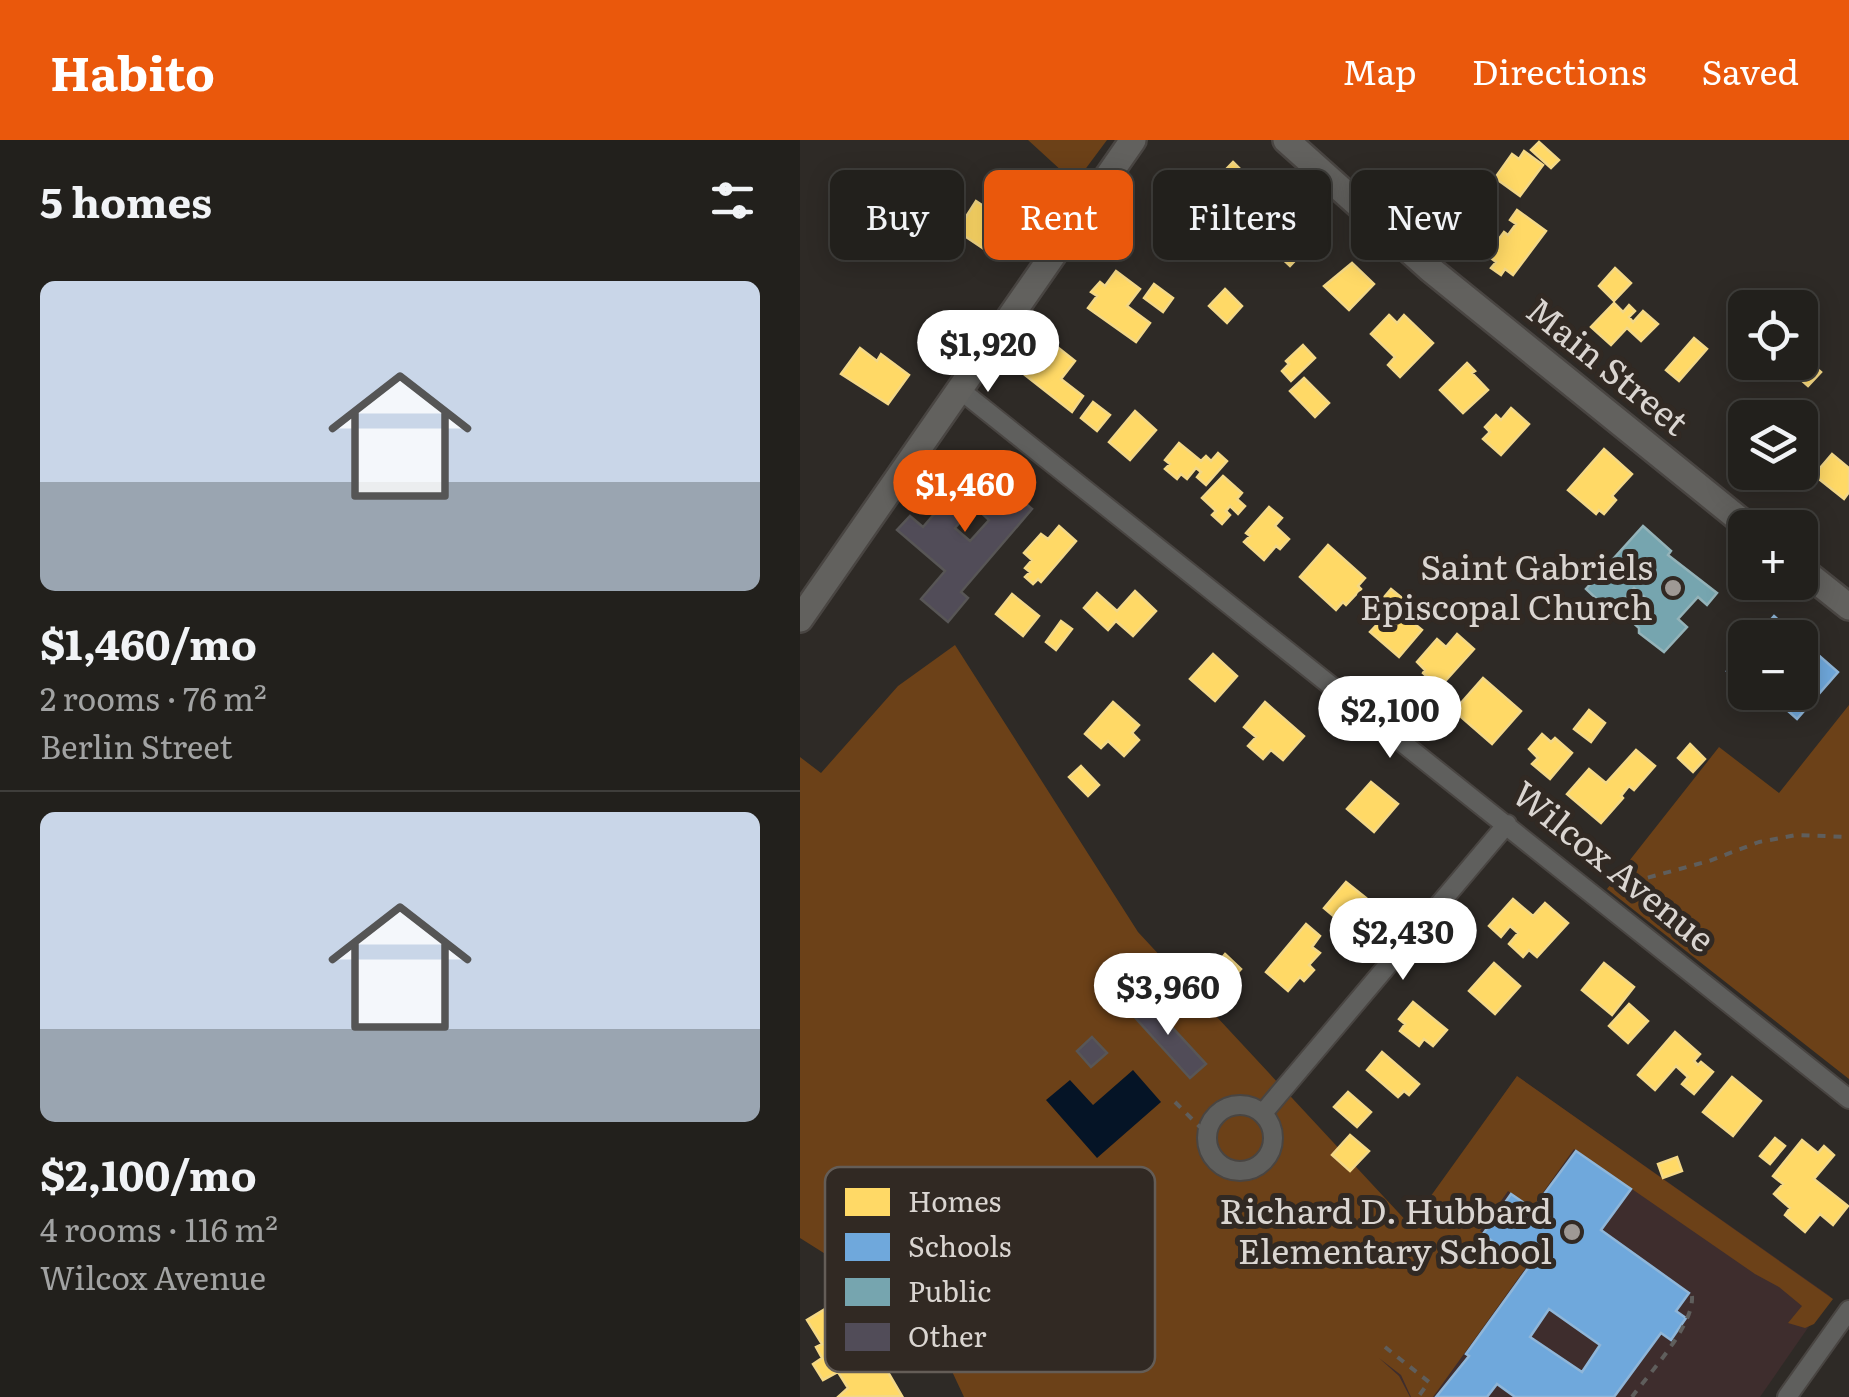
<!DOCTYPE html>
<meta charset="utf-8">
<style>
:root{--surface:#22201c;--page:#2e2d29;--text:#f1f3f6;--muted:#a2a3a3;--line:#3f3e3b;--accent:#ea580c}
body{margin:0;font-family:Literata,serif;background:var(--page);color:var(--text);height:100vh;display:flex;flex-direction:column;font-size:38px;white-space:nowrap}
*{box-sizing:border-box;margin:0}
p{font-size:32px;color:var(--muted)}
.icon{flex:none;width:55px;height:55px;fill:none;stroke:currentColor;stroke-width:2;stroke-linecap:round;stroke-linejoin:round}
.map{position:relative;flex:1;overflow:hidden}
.details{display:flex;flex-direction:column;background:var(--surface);width:800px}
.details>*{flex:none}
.banner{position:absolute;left:30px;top:30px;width:868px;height:90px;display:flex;gap:20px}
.tools{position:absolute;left:928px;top:150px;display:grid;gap:20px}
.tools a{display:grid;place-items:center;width:90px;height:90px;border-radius:15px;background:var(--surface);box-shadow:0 5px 25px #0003,0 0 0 2px var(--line);font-size:50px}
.price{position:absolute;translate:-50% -85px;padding:0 22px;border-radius:35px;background:#fff;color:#222;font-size:32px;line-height:65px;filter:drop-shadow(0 2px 5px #0008)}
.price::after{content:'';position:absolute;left:50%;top:60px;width:30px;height:22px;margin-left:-15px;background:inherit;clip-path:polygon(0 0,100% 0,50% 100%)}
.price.active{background:var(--accent);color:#fff}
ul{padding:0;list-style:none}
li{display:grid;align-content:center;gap:20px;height:530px;padding:0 40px}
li+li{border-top:2px solid var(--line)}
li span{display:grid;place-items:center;height:310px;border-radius:15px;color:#555}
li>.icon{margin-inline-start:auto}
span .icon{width:180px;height:180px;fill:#fffc;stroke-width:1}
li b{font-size:42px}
h2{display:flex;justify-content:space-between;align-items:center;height:120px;padding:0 40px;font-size:42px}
.chip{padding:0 35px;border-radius:15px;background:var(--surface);box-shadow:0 5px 25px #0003,0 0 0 2px var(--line);font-size:35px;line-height:90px}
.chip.active{background:var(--accent);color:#fff}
header{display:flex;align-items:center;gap:60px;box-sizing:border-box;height:140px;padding:0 50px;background:var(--accent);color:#fff}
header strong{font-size:48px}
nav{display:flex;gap:55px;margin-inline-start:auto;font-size:35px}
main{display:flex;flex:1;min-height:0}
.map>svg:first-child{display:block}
.education{fill:#3e2d2d}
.green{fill:#6c4118}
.water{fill:#051426}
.homes{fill:#ffd966;stroke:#f4d886;stroke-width:2.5}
.schools{fill:#6fa8dc;stroke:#8fb6d9;stroke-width:2.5;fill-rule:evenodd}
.public{fill:#76a5af;stroke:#94b3b9;stroke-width:2.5}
.building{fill:#514c58;stroke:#585656;stroke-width:2.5;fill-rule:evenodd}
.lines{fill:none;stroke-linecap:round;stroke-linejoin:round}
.street-casing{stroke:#494542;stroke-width:22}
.secondary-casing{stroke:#494542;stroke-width:30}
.path{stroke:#5f5e5c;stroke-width:4;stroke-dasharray:8 8;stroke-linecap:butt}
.street{stroke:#5f5f5d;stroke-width:18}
.secondary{stroke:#62615e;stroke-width:25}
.poi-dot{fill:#9e9995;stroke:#312923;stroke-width:4}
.labels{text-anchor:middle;stroke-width:10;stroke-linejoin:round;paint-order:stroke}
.street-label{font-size:35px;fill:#dad5d1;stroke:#312923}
.poi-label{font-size:35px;fill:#dad5d1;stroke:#312923;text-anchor:end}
.key{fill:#312923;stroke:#645d57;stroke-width:2.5}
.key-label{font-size:28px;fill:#dad5d1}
</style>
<header>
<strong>Habito</strong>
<nav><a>Map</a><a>Directions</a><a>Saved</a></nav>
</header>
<main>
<section class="details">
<h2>5 homes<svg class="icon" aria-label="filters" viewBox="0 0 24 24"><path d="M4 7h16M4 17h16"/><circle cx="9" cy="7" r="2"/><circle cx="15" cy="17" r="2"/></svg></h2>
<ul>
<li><span style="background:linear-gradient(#c9d6e8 65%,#9aa5b1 0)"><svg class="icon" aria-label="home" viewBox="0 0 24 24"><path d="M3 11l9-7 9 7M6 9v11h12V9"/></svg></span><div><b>$1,460/mo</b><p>2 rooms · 76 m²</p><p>Berlin Street</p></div></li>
<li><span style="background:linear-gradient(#c9d6e8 70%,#9aa5b1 0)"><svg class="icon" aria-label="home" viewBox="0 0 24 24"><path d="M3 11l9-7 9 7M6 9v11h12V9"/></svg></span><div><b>$2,100/mo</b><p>4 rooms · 116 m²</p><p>Wilcox Avenue</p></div></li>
</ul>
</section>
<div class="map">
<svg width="1049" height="1257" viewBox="0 0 1049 1257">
<rect width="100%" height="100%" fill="#2e2a26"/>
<path class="education" d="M717 936 1030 1156 960 1257H492Z"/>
<path class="green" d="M228 0H307L275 43Z
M155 505 338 792 610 1085 717 936 1033 1159 1014 1184 1005 1188 988 1183 1002 1166 979 1147 955 1134 774 1009 732 1068 708 1051 680 1091 727 1126 633 1257H611L601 1235 579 1218 599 1236 610 1257H164L127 1178 0 1098V617L21 633 98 546Z
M1049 565V939L807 749 919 607 979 653Z"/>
<path class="water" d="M333 930 361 962 297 1018 246 960 270 940 293 965Z"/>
<path class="homes" d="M739 2 759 20 751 28 731 10Z
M724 11 743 25 720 56 695 38 712 14 719 19Z
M433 22 463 52 443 73 427 58 405 82 383 61 399 44 405 51Z
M100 42 121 56 112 70 91 55Z
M176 61 203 79 184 109 157 91Z
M499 70 522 92 490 126 473 110 484 99 478 93Z
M717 70 746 91 713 135 705 129 701 135 691 128 696 122 687 115 704 92 708 95 716 84 710 80Z
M552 123 574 144 549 170 524 146Z
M815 128 831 143 814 161 799 146Z
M316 131 340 149 327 166 350 183 336 202 288 168 297 156 291 152 300 142 305 146Z
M354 144 373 158 363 172 344 158Z
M425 149 442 166 427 183 409 166Z
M814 163 823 172 829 165 835 171 829 177 833 182 843 171 858 184 841 201 827 188 811 205 791 187Z
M589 175 597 183 604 175 633 203 600 237 588 225 595 217 571 194Z
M894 198 907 209 879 241 866 230Z
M251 202 275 221 261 239 283 256 272 272 225 235Z
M503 205 515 218 491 241 482 231 489 224 486 221Z
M60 208 77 221 81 214 109 235 88 264 41 234Z
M1005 218 1021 232 1008 246 992 232Z
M667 223 675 231 672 233 688 250 663 273 640 250Z
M504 238 529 263 515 277 490 251Z
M293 262 310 275 297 291 281 278Z
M711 268 729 284 701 315 683 299 690 292 685 287 696 275 701 280Z
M335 271 356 290 330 320 309 302Z
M379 303 401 321 406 316 411 321 418 313 427 321 406 345 397 337 401 332 396 328 387 339 381 334 377 339 365 329 370 324 365 320Z
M804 309 832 334 812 356 816 360 804 374 799 370 796 374 768 350Z
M1032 314 1049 328V352L1044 359 1014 335Z
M423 336 442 353 437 359 445 366 438 374 430 366 426 371 430 375 422 384 412 375 416 371 402 358Z
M469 367 482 378 475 386 489 399 480 409 476 406 464 420 444 402 450 396 446 393Z
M259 386 276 401 241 442 238 439 233 444 225 437 230 432 225 428 232 420 224 413 241 394 248 399Z
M528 405 565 438 558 446 561 449 546 465 543 462 536 470 500 437Z
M591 449 602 458 594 467 622 490 599 517 570 492 584 477 574 469Z
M335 451 356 471 333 496 316 481 308 490 284 468 297 453 317 471Z
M212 454 239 476 223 496 196 474Z
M261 481 272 489 256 510 246 502Z
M657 494 674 509 639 548 623 533 625 530 617 522 637 499 646 507Z
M413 514 437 536 415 561 390 539Z
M683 538 721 571 692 604 654 571Z
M313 562 339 585 332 593 339 600 324 616 308 601 301 608 285 594Z
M465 562 504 596 483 620 471 610 463 619 448 606 456 597 444 587Z
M789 570 805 583 791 602 774 589Z
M742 594 751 602 755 598 772 613 750 639 732 624 738 618 729 609Z
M890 604 905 619 893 632 878 618Z
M836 610 855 626 834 650 829 646 821 656 823 658 801 683 767 654 789 629 806 643Z
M281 626 299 645 288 656 269 637Z
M571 642 598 664 574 692 547 669Z
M546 742 566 758 544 785 524 768Z
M713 759 733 776 745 763 768 783 737 817 729 810 723 817 709 804 718 793 710 786 701 797 689 786Z
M506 784 520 796 512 807 520 813 509 825 514 830 504 841 500 837 488 851 466 832Z
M425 814 441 829 432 839 416 825Z
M694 823 720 846 695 874 669 851Z
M804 823 834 847 812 875 782 850Z
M613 862 647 890 633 906 624 899 619 906 600 891 605 884 599 879Z
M829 864 848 881 828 903 809 886Z
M875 892 900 914 894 921 898 925 901 922 913 932 894 954 882 944 888 937 876 926 855 950 838 935Z
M582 912 619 944 609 955 604 951 598 957 567 930Z
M932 937 961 961 933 996 903 972Z
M548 952 571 972 557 987 534 967Z
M550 995 569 1011 550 1031 532 1015Z
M975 998 985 1006 970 1024 960 1016Z
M1002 1000 1018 1013 1024 1006 1034 1015 1014 1039 1048 1066 1033 1085 1020 1074 1005 1092 985 1075 990 1068 974 1054 983 1044 973 1036Z
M877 1017 882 1031 863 1038 858 1024Z
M40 1160 65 1195 74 1189 84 1206 71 1213 81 1229 85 1227 102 1256 38 1257 48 1248 38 1232 23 1240 13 1224 22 1218 16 1207 22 1204 7 1180Z"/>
<path class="schools" d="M974 476 998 498H955Z
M1000 499 1038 532 997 579 978 562 972 570 952 552H1000Z
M945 509V547L927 531Z
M776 1011 831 1049 801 1090 889 1153 876 1171 886 1178 871 1200 861 1193 814 1257H715L697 1244 687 1257H636L669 1216 666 1214 728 1128 683 1094 711 1054 733 1069ZM749 1169 800 1205 782 1232 730 1197Z"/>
<path class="public" d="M843 386 871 411 868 415 917 453 907 465 898 457 878 479 887 487 864 512 839 493V488L831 481 849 461 834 448 815 469 806 460 802 464 786 449Z"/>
<path class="building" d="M178 323 232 369 161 452 168 458 148 482 121 459 145 431 97 390 110 376 123 387ZM174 366 189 380 170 401 155 388Z
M345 858 406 924 390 938 330 872Z
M292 897 307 913 291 927 277 911Z"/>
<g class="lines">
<g class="street-casing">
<path id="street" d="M159 249 1049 959
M407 998a33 33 0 1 1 66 0a33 33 0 1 1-66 0Z
M463 973 707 684
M987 1257 1049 1170"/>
</g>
<g class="secondary-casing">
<path id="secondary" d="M486 0 630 129 950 388
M1000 428 1049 467
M0 479 333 0"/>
</g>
<path class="path" d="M817 746 909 721 959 702 996 695 1049 697
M375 962 407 994
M585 1207 629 1242 618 1257
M832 1257C850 1232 894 1186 892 1156"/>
<use href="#street" class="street"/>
<use href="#secondary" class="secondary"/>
</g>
<g class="poi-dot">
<circle cx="873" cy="448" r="10"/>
<circle cx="772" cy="1092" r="10"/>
</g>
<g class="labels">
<g class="street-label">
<text transform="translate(807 227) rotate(39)" y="12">Main Street</text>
<text transform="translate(813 727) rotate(39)" y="12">Wilcox Avenue</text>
</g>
<g class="poi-label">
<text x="853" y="440">Saint Gabriels<tspan x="853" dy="40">Episcopal Church</tspan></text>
<text x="752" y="1084">Richard D. Hubbard<tspan x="752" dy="40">Elementary School</tspan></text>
</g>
</g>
<rect x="25" y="1027" width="330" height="205" rx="15" class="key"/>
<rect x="45" y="1048" width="45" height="28" fill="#ffd966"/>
<rect x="45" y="1093" width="45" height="28" fill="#6fa8dc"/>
<rect x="45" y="1138" width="45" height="28" fill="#76a5af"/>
<rect x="45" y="1183" width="45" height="28" fill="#514c58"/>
<g class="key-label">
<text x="108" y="1072">Homes</text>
<text x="108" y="1117">Schools</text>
<text x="108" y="1162">Public</text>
<text x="108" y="1207">Other</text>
</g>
</svg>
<div class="tools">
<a><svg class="icon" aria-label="locate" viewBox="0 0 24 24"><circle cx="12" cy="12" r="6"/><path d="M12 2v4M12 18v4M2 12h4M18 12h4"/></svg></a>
<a><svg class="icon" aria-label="layers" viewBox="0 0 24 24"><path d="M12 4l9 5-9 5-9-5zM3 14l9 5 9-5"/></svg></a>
<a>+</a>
<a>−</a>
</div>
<b class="price" style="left:188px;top:255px">$1,920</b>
<b class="price active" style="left:165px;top:395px">$1,460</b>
<b class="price" style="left:590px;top:621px">$2,100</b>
<b class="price" style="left:603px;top:843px">$2,430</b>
<b class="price" style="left:368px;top:898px">$3,960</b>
<div class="banner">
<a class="chip">Buy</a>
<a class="chip active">Rent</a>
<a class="chip">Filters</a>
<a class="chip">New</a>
</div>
</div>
</main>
